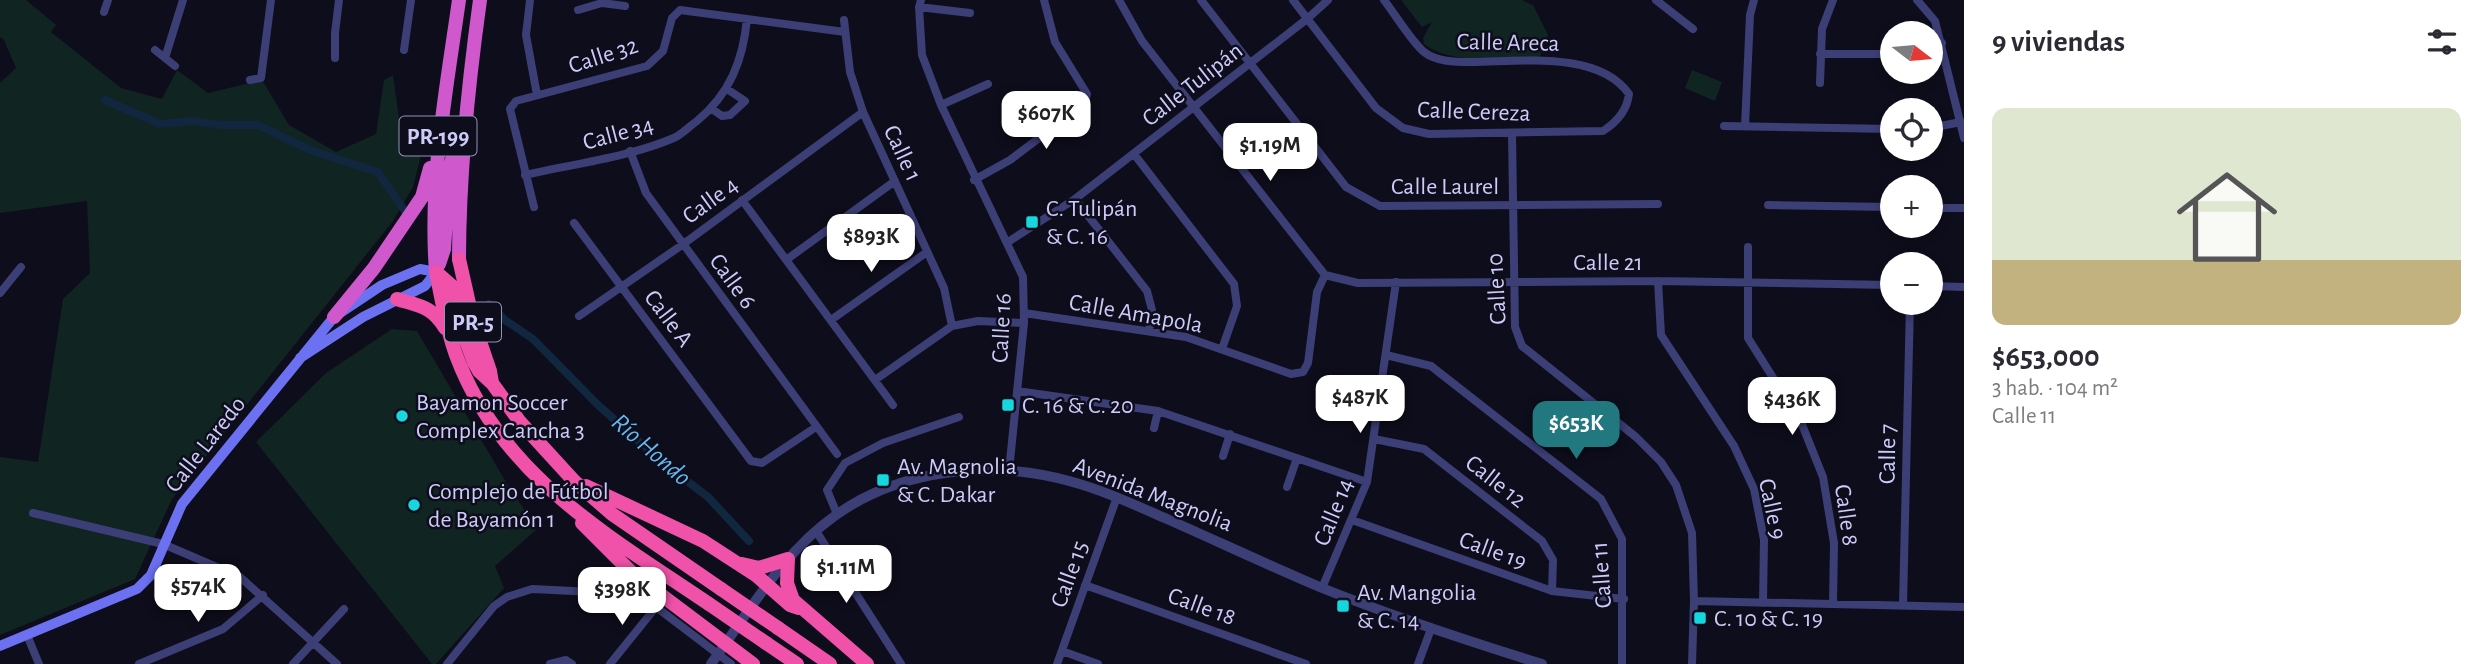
<!DOCTYPE html>
<html lang="es">
<meta charset="utf-8">
<style>
:root{--surface:#fff;--page:#f2f2f3;--text:#2b2b33;--muted:#7c7c81;--line:#e1e1e2;--accent:#21787f}
body{margin:0;font-family:"Alegreya Sans",sans-serif;background:var(--page);color:var(--text);height:100vh;display:flex;flex-direction:column;font-size:26px;white-space:nowrap}
*{box-sizing:border-box;margin:0}
p{font-size:23px;color:var(--muted)}
.icon{flex:none;width:38px;height:38px;fill:none;stroke:currentColor;stroke-width:2;stroke-linecap:round;stroke-linejoin:round}
.map{position:relative;flex:1;overflow:hidden}
.sheet{display:flex;flex-direction:column;background:var(--surface);width:525px}
.sheet>*{flex:none}
.needle{width:46px;rotate:106deg}
.fabs{position:absolute;left:1880px;top:21px;display:grid;gap:14px}
.fabs a{display:grid;place-items:center;width:63px;height:63px;border-radius:50%;background:var(--surface);box-shadow:0 4px 10px #0003;font-size:35px}
.price{position:absolute;translate:-50% -60px;padding:0 16px;border-radius:14px;background:#fff;color:#222;font-size:23px;line-height:46px;filter:drop-shadow(0 2px 4px #0008)}
.price::after{content:'';position:absolute;left:50%;top:42px;width:21px;height:16px;margin-left:-10px;background:inherit;clip-path:polygon(0 0,100% 0,50% 100%)}
.price.active{background:var(--accent);color:#fff}
ul{padding:0;list-style:none}
li{display:grid;align-content:center;gap:14px;height:371px;padding:0 28px}
li+li{border-top:2px solid var(--line)}
li span{display:grid;place-items:center;height:217px;border-radius:14px;color:#555}
li>.icon{margin-inline-start:auto}
span .icon{width:126px;height:126px;fill:#fffc;stroke-width:1}
li b{font-size:30px}
h2{display:flex;justify-content:space-between;align-items:center;height:84px;padding:0 28px;font-size:30px}
main{display:flex;flex:1;min-height:0}
.map>svg:first-child{display:block}
.green{fill:#102422}
.lines{fill:none;stroke-linecap:round;stroke-linejoin:round}
.canal{stroke:#11273f;stroke-width:8}
.minor{stroke:#3c3e76;stroke-width:8}
.tertiary{stroke:#3c3e76;stroke-width:10}
.secondary{stroke:#6b71f1;stroke-width:10}
.trunk{stroke:#cf58cc;stroke-width:14}
.motorway{stroke:#ef52a8;stroke-width:14}
.motorway-bridge{stroke:#ef52a8;stroke-width:14}
.poi-dot{fill:#15d7dd;stroke:#0e0d1b;stroke-width:2.5}
.labels{text-anchor:middle;stroke-width:5;stroke-linejoin:round;paint-order:stroke}
.shield{fill:#0e0d1b;stroke:#9492b7;stroke-width:2}
.shield-label{font-size:23px;font-weight:bold;fill:#cdcbfa}
.street-label{font-size:24px;fill:#cdcbfa;stroke:#0e0d1b}
.poi-label{font-size:24px;fill:#cdcbfa;stroke:#0e0d1b;text-anchor:start}
.water-label{font-size:26px;font-style:italic;fill:#63b9f0;stroke:#0e0d1b}
</style>
<main>
<div class="map">
<svg width="1964" height="664" viewBox="0 0 1964 664">
<rect width="100%" height="100%" fill="#0e0d1b"/>
<path class="green" d="M0 0H26L56 25 51 32 121 88 162 99 177 70 208 93 262 80 289 125 336 152 376 134 384 80 393 75 403 147 422 151 413 187 393 221 172 499 135 579 0 635V457L38 462 63 299 90 273 87 201 0 213V83L16 68 4 40 0 37Z
M1401 0H1522L1533 5 1548 35 1539 59C1505 58 1451 65 1424 44L1423 38 1432 22 1422 27Z
M1692 70 1722 82 1715 101 1685 88Z
M392 329 417 331 506 482 537 529 495 566 504 588 436 664H432L256 442 326 373Z"/>
<g class="lines">
<path class="canal" d="M105 100 160 124 191 121 223 125H258L310 150 378 172 406 213
M489 304 505 320 533 339 598 405 661 461 708 497 749 541"/>
<path class="minor" d="M530 0 526 35 537 95
M921 0 919 7 922 55 941 105 1023 277 1024 323 1009 471
M1119 0 1142 41 1325 275
M1201 0 1346 187 1380 206 1658 204
M1293 0 1376 108 1403 128 1429 134 1603 131C1617 122 1627 111 1629 94 1598 50 1519 62 1471 62 1455 62 1437 62 1424 52 1411 41 1395 14 1384 0
M1656 0 1693 29
M1917 0 1935 21 1964 138
M919 7 970 13
M578 10 602 3 625 6
M104 12 108 0
M844 20 850 72 863 112 944 288 952 326
M1930 45 1942 43
M155 50 175 66
M404 50 411 0
M1820 54H1892
M165 58 183 0
M335 58V33L339 0
M250 80 261 78 271 0
M1820 83 1822 29 1833 0
M941 105 988 84
M712 109 722 116 730 115 745 101 727 89
M1724 126 1892 129
M1745 126 1750 15 1754 0
M1930 128 1961 122
M1512 134 1515 327 1522 346 1636 437 1661 462 1676 485 1692 533 1694 601 1692 664
M630 151 646 193 837 454
M1134 154 1234 284 1237 306 1222 349
M525 175C573 164 631 157 676 137 683 133 690 126 697 121 730 94 743 60 747 19
M974 180 1010 160 1084 104 1087 94 1055 42 1044 0
M1075 199 1147 291 1152 310 1149 331
M742 200 893 405
M1768 205 1892 207
M534 207 510 109 516 101 647 66 663 51 672 18 680 10 845 32
M1930 208H1964
M574 223 751 461 762 463 816 427
M1008 242 1075 199 1307 19 1328 0
M1748 247V338L1801 422 1823 477 1834 543 1833 604
M786 260 895 181
M1325 275 1358 283 1658 281 1892 285
M1658 281 1661 335 1734 446 1754 489 1764 540 1763 603
M1930 286 1964 287
M0 293 21 267
M1024 313 1186 337 1291 374 1303 372 1308 363 1317 292 1325 275
M579 316 682 245 863 112
M831 320 927 252
M1386 355 1431 366 1601 499 1622 539V664
M875 380 952 326 978 321 1024 323
M1017 391 1158 411 1367 482
M1154 428 1158 411
M1374 439 1424 449 1542 541 1553 560 1552 591
M1223 456 1230 434
M1287 487 1297 458
M33 513 163 544 240 577 337 664
M837 514 827 490 845 463 883 443 959 417
M1352 520 1552 591 1624 599
M816 531 901 664
M1085 585 1306 664
M1322 588 1367 482 1396 282
M1694 601 1964 607
M1903 605 1910 303
M27 635 39 664
M1062 651 1098 664
M139 664 223 629 263 595
M293 664 344 609
M447 664 494 606 507 597 532 589 634 594 656 607 731 664
M550 664 566 660 572 664
M610 664 656 607
M1057 664 1117 497
M1418 664 1431 629"/>
<path class="tertiary" d="M711 664C749 612 782 553 836 515 902 468 992 460 1069 481 1103 490 1135 505 1167 519 1219 542 1270 566 1322 588 1394 617 1468 641 1542 664"/>
<path class="secondary" d="M0 646 137 589 151 575 182 504 334 317 382 285 420 269 436 272 425 286 363 317 300 358"/>
<path class="trunk" d="M459 259C459 172 468 86 480 0
M439 264 444 249 449 175 458 129
M436 272C429 179 446 92 459 0
M334 317 374 268 422 197 430 168"/>
<path class="motorway" d="M459 259 473 321 490 371 492 383 520 422 574 481 612 514 721 589
M436 272C442 300 446 328 456 355 501 476 609 536 709 604
M436 272 453 287 463 333 474 362 479 371 492 383
M397 299C419 306 432 306 445 328
M586 486 703 541 757 576 790 605 799 608
M582 523 632 573 753 664
M742 564 759 568 788 559 787 583 793 600 867 664
M778 628 830 664
M766 643 797 664"/>
<path class="motorway-bridge" d="M721 589 778 628
M709 604 766 643"/>
</g>
<g class="poi-dot">
<rect x="1025" y="215" width="14" height="14" rx="3.5"/>
<rect x="1001" y="398" width="14" height="14" rx="3.5"/>
<circle cx="402" cy="416" r="7"/>
<rect x="876" y="473" width="14" height="14" rx="3.5"/>
<circle cx="414" cy="505" r="7"/>
<rect x="1336" y="599" width="14" height="14" rx="3.5"/>
<rect x="1693" y="611" width="14" height="14" rx="3.5"/>
</g>
<g class="labels">
<g class="shield">
<rect x="399.5" y="116.5" width="77" height="39" rx="5"/>
<rect x="445" y="302.5" width="56" height="39" rx="5"/>
</g>
<g class="shield-label">
<text x="438" y="144">PR-199</text>
<text x="473" y="330">PR-5</text>
</g>
<g class="street-label">
<text transform="translate(1508 42) rotate(1)" y="8">Calle Areca</text>
<text transform="translate(603 55) rotate(-18)" y="8">Calle 32</text>
<text transform="translate(1192 84) rotate(-38)" y="8">Calle Tulipán</text>
<text transform="translate(1474 111) rotate(2)" y="8">Calle Cereza</text>
<text transform="translate(618 133) rotate(-15)" y="8">Calle 34</text>
<text transform="translate(903 153) rotate(65)" y="8">Calle 1</text>
<text x="1445" y="194">Calle Laurel</text>
<text transform="translate(710 200) rotate(-36)" y="8">Calle 4</text>
<text x="1608" y="270">Calle 21</text>
<text transform="translate(733 281) rotate(54)" y="8">Calle 6</text>
<text transform="translate(1496 289) rotate(-93)" y="8">Calle 10</text>
<text transform="translate(1136 313) rotate(10)" y="8">Calle Amapola</text>
<text transform="translate(669 318) rotate(53)" y="8">Calle A</text>
<text transform="translate(1001 328) rotate(-87)" y="8">Calle 16</text>
<text transform="translate(205 444) rotate(-52)" y="8">Calle Laredo</text>
<text transform="translate(1887 454) rotate(-89)" y="8">Calle 7</text>
<text transform="translate(1496 481) rotate(38)" y="8">Calle 12</text>
<text transform="translate(1153 494) rotate(21)" y="8">Avenida Magnolia</text>
<text transform="translate(1773 509) rotate(78)" y="8">Calle 9</text>
<text transform="translate(1333 512) rotate(-68)" y="8">Calle 14</text>
<text transform="translate(1847 515) rotate(82)" y="8">Calle 8</text>
<text transform="translate(1493 550) rotate(20)" y="8">Calle 19</text>
<text transform="translate(1069 574) rotate(-70)" y="8">Calle 15</text>
<text transform="translate(1601 575) rotate(-94)" y="8">Calle 11</text>
<text transform="translate(1202 606) rotate(20)" y="8">Calle 18</text>
</g>
<g class="poi-label">
<text x="1046" y="216">C. Tulipán<tspan x="1046" dy="28">&amp; C. 16</tspan></text>
<text x="416" y="410">Bayamon Soccer<tspan x="416" dy="28">Complex Cancha 3</tspan></text>
<text x="1022" y="413">C. 16 &amp; C. 20</text>
<text x="897" y="474">Av. Magnolia<tspan x="897" dy="28">&amp; C. Dakar</tspan></text>
<text x="428" y="499">Complejo de Fútbol<tspan x="428" dy="28">de Bayamón 1</tspan></text>
<text x="1357" y="600">Av. Mangolia<tspan x="1357" dy="28">&amp; C. 14</tspan></text>
<text x="1714" y="626">C. 10 &amp; C. 19</text>
</g>
<g class="water-label">
<text transform="translate(652 449) rotate(41)" y="9">Río Hondo</text>
</g>
</g>
</svg>
<div class="fabs">
<a><svg class="needle" viewBox="-14 -14 28 28"><path d="M0-13l5 13h-10z" fill="#e53935"/><path d="M0 13l5-13h-10z" fill="#7c7c81"/></svg></a>
<a><svg class="icon" aria-label="locate" viewBox="0 0 24 24"><circle cx="12" cy="12" r="6"/><path d="M12 2v4M12 18v4M2 12h4M18 12h4"/></svg></a>
<a>+</a>
<a>−</a>
</div>
<b class="price" style="left:1046px;top:151px">$607K</b>
<b class="price" style="left:1270px;top:183px">$1.19M</b>
<b class="price" style="left:871px;top:274px">$893K</b>
<b class="price" style="left:1360px;top:435px">$487K</b>
<b class="price" style="left:1792px;top:437px">$436K</b>
<b class="price active" style="left:1576px;top:461px">$653K</b>
<b class="price" style="left:846px;top:605px">$1.11M</b>
<b class="price" style="left:198px;top:624px">$574K</b>
<b class="price" style="left:622px;top:627px">$398K</b>
</div>
<section class="sheet">
<h2>9 viviendas<svg class="icon" aria-label="filters" viewBox="0 0 24 24"><path d="M4 7h16M4 17h16"/><circle cx="9" cy="7" r="2"/><circle cx="15" cy="17" r="2"/></svg></h2>
<ul>
<li><span style="background:linear-gradient(#dfe7d0 70%,#c2b280 0)"><svg class="icon" aria-label="home" viewBox="0 0 24 24"><path d="M3 11l9-7 9 7M6 9v11h12V9"/></svg></span><div><b>$653,000</b><p>3 hab. · 104 m²</p><p>Calle 11</p></div></li>
</ul>
</section>
</main>
